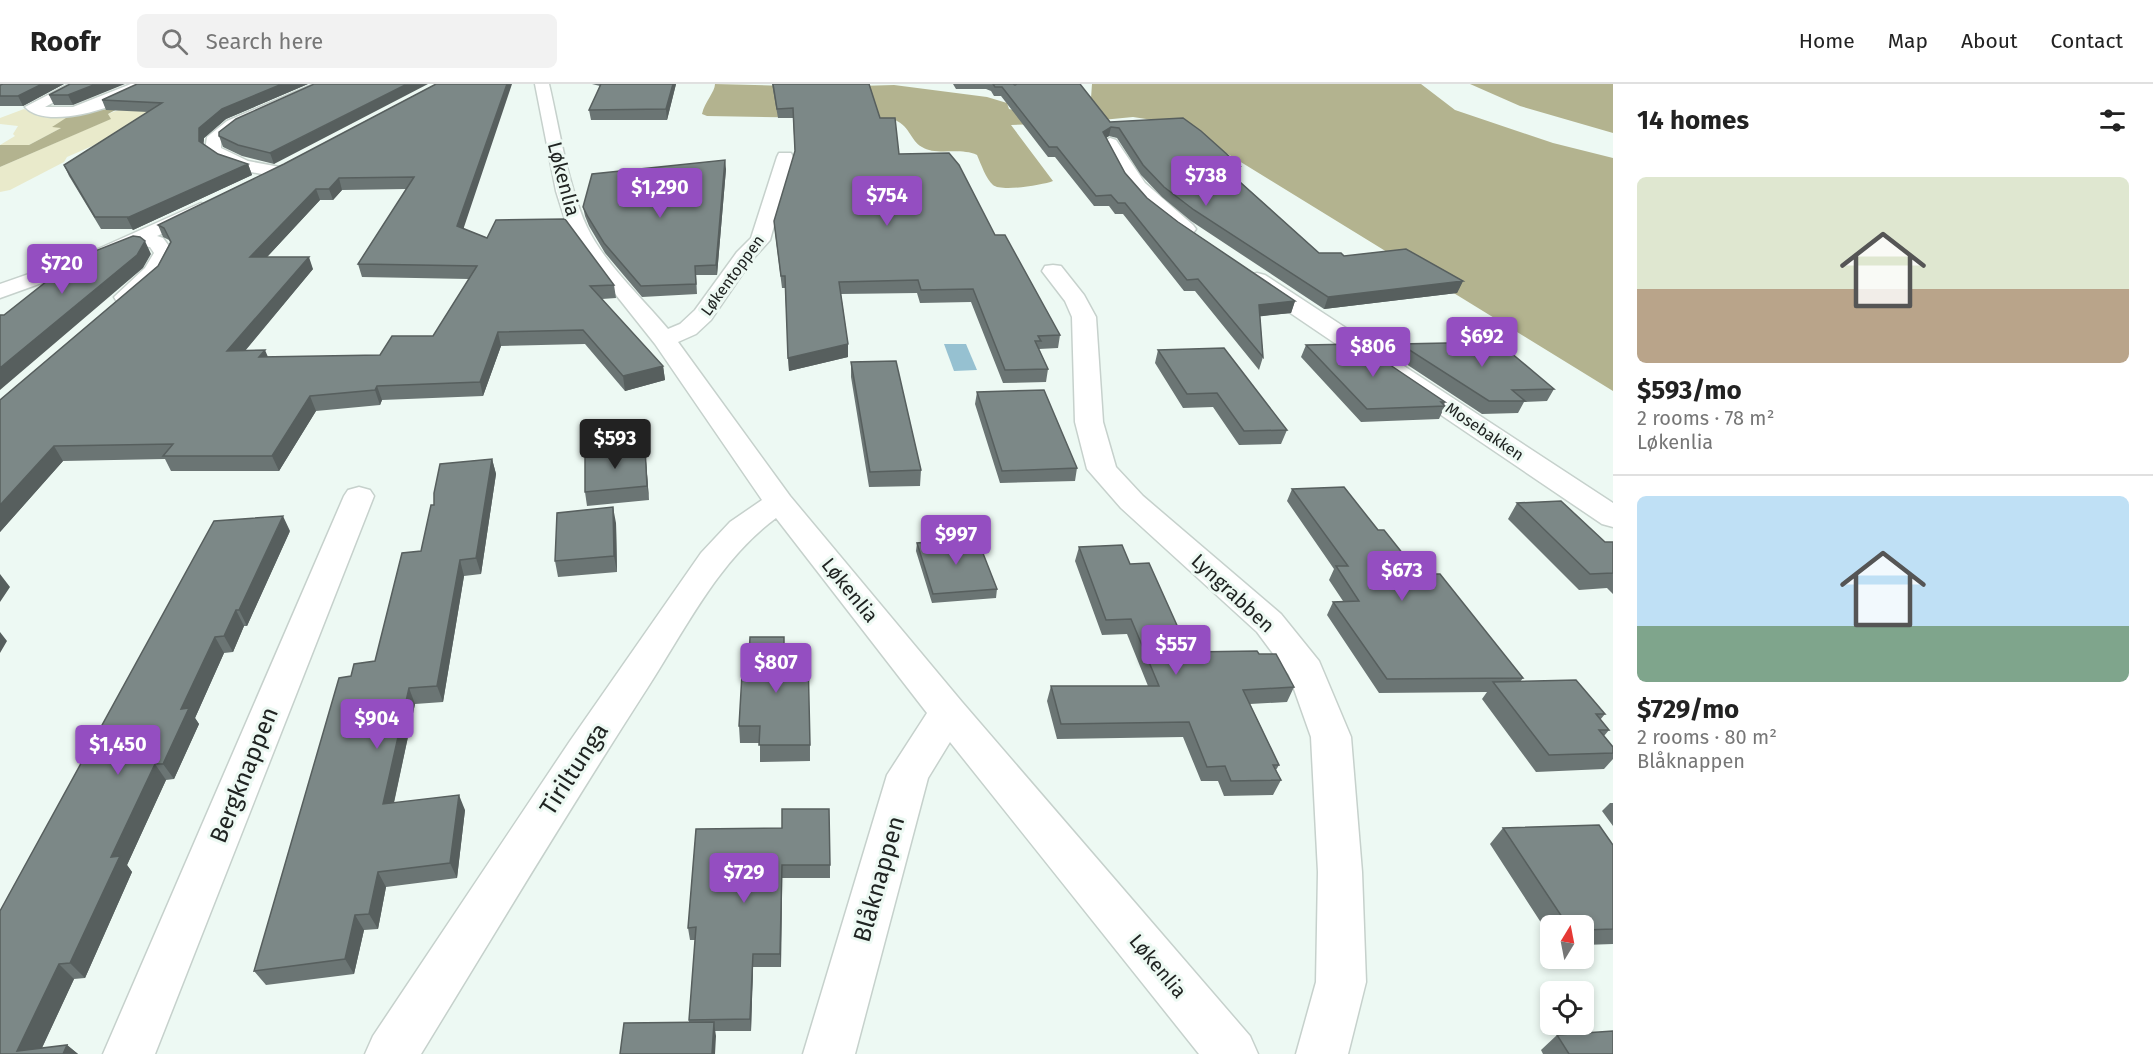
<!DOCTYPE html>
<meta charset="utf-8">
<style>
:root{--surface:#fff;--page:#f2f2f2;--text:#222;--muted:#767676;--line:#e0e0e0;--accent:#944ec1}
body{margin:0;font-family:"Fira Sans",sans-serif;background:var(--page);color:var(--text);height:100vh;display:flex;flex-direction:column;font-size:22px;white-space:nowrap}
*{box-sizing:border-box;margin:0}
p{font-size:20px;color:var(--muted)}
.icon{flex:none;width:33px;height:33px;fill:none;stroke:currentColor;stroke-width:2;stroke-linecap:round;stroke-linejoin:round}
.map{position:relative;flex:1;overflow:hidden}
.panel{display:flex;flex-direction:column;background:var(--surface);width:540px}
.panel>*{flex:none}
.needle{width:39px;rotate:10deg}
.controls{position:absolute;left:1540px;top:831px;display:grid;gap:12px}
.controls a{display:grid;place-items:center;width:54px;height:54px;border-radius:9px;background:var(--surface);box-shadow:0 3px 9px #0003;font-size:30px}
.price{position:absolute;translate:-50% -51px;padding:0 14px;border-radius:6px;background:var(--accent);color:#fff;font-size:20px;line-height:39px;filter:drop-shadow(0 2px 3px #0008)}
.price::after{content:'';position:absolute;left:50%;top:36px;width:18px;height:14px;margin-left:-9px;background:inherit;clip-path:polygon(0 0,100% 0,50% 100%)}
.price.active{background:#222;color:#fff}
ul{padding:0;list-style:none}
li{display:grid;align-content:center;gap:12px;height:318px;padding:0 24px}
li+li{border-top:2px solid var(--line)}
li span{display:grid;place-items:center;height:186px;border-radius:9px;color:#555}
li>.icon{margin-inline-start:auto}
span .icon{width:108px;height:108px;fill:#fffc;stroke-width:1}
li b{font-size:26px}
h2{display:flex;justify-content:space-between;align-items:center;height:72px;padding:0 24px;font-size:26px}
header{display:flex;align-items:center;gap:36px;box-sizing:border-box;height:84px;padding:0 30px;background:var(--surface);border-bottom:2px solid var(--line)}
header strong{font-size:28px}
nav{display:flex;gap:33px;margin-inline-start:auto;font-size:21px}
.search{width:420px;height:54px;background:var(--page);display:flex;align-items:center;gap:15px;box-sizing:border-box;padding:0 21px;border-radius:9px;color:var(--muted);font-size:22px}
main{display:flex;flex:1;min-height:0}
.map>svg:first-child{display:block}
.green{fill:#e9eacb}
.forest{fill:#b3b38f}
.water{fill:#96c1d1}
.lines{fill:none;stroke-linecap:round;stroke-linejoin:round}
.minor-casing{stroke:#c6d1cc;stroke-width:3}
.minor{fill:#fff;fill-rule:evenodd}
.wall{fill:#6b7574;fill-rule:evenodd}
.shaded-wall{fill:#575f5e}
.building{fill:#7c8887;stroke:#575f5e;stroke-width:1.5;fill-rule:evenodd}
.labels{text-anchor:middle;stroke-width:6;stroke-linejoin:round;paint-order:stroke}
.far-street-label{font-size:16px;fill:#202422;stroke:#edf9f3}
.street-label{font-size:20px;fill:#202422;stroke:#edf9f3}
.near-street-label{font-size:24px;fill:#202422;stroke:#edf9f3}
</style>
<header>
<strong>Roofr</strong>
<div class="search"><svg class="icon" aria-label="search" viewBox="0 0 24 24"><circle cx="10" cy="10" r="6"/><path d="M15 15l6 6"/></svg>Search here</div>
<nav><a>Home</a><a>Map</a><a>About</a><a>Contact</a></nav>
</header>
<main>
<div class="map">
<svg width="1613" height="970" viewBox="0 0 1613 970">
<rect width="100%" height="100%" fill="#edf9f3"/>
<path class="green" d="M126 10 156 34 67 73 64 78 10 106 0 108V83L110 35 108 30 121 25H95Z
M24 25 32 29 72 30 53 43H63L29 61H0L15 52 13 50 18 42 0 40V34Z"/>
<path class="forest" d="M715 0 825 3 894 1 987 13 1007 19 1009 25 1074 39 1011 41 1053 97C1043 101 1001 108 993 101 986 95 981 80 977 71 960 63 935 72 922 63 910 57 910 40 892 35L707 32 702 30C705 17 715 8 715 0Z
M1092 0H1421L1455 26 1553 59 1613 74V307L1179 40 1133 33 1102 36 1030 12 1091 14Z
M1470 0H1613V49L1520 22Z
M121 23 108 30 111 35 0 83V61H29L61 44 52 43 72 30Z"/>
<path class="water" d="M944 260H966L977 286 954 287Z"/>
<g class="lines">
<g class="minor-casing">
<path id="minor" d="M69 0H87L45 23H73L131 0H149C130 21 47 48 25 23Z
M314 0H333L239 43 221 57V64L248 77 280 83 283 87 280 91 274 92C252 88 219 85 205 66L207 53 227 37Z
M535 0H549C560 47 567 99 587 143 604 179 643 215 668 245L680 240 695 226 737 168 751 154 777 73 779 69H791L793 73 770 156 752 176 711 236 696 250 678 258 790 412 962 618 1250 952 1258 970H1199L950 658 928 694 855 970H803L887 691 927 629 776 434C719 476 686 544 648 603 570 724 496 847 421 970H365L373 952 570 657 701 469 730 438 762 416 655 260 597 187 568 145 556 107Z
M1110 54 1116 56 1145 99 1193 141 1196 145 1193 149H1179L1132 107 1102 59Z
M201 119 210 125 208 129 157 152 163 154 174 169 162 193 133 218H117L114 213 145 184 154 169 150 163 137 162 103 177 0 214V200L89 169Z
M1053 181 1061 182 1084 211 1096 233 1103 338 1116 383 1143 412 1281 530 1319 577 1351 653 1362 788 1366 898 1348 970H1296L1316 898 1318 788 1311 653 1289 591 1257 548 1121 424 1087 385 1075 338 1072 233 1065 217 1042 187 1045 182Z
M1257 189 1265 191 1613 419V443L1602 440 1249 201 1246 196 1249 191Z
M359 403 370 406 374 412 155 970H103L344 412 348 406Z"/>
</g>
<use href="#minor" class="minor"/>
</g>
<path class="wall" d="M64 0 23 22H0V1Z
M70 0 73 21H54L49 11Z
M137 0H308L226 35 204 54 203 60 218 70 248 80 252 91 133 146 132 145H101L69 92 64 81 148 28 106 26 102 16Z
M314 0 274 80 242 72 223 63 219 52Z
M436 0 464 145 614 201 616 214 602 215 663 282 665 296 625 307 585 260 501 262 483 312 382 316 380 321 316 327 279 387H171L165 375 63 377 0 448V316L158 182 170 158 169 156 163 153 158 141 284 80ZM407 105 358 180 362 193 469 195 433 252 380 271 268 273 245 267 313 185 267 173 320 116H333L342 106Z
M592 0H676L667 36H591L589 26 600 2Z
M772 0H869L880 34 899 70 995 151 1060 251 1058 264 1039 265 1048 285 1046 298 1003 299 971 218 920 219 917 209 841 210 848 260V273L789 287 785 204H782L775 148 774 137 795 69 793 34H778Z
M953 0H1013L1110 38 1240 82 1237 92H1236L1235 93 1319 169 1344 172 1463 197 1457 209 1324 225 1191 137 1162 113 1141 91 1117 54 1109 52 1106 54 1125 89 1147 114 1178 138 1295 217 1291 229 1260 232 1263 273 1259 286 1195 207H1184L1123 130H1115L1109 122H1094L1055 73H1048L1001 12H994L991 7 986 5H956Z
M726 85 717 191H696L697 210 642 213 605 169 589 142 585 132 583 123Z
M1400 260 1554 305 1547 317 1524 318 1518 329 1482 330 1394 272Z
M1306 261 1445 318 1444 321 1445 322 1439 335 1361 338 1301 273Z
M1158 266 1287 346 1281 360 1239 361 1213 323 1183 324 1155 279Z
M851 278 921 386 920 402 869 403 851 293Z
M977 308 1077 384 1075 397 1000 399 975 320Z
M645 364 649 416 587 422 585 408Z
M492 375 496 390 481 490 464 492 443 618 415 620 394 719 465 726 457 794 386 803 378 845 364 846 354 890 266 901 254 887 351 592 375 577 421 467 434 421Z
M1292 405 1378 446 1419 490 1523 594 1520 598 1605 630 1600 636 1609 646 1604 652 1613 663V675L1604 685 1536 688 1482 615 1487 608 1379 609 1327 531 1333 518 1343 517 1329 496 1334 485 1287 417Z
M1517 419 1605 458H1613V510L1607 504 1579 506 1508 435Z
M616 439 617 488 558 493 555 477Z
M290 447 247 542H244L233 568 224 569 195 634 199 640 174 695 166 696 127 781 132 788 85 894 74 895 42 964 67 961 78 970H0V827Z
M917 459 997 505 996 514 932 519 916 467Z
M1079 463 1130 480 1189 568 1259 570 1294 603 1287 618 1250 620 1279 681 1276 686 1281 696 1273 711 1224 712 1218 697H1201L1183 653 1057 655 1047 617 1051 602H1148L1127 550 1102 551 1075 477Z
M784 573 810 661V677L760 678V659H740L739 642Z
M1610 719H1613V742L1602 727Z
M1503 744 1613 761V860L1584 861V842H1551V854L1490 760Z
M696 745 830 781V794H782L781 883H753L751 947H715V970H620L689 938 695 856H690L688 844Z
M1557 951 1613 970H1543L1541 966Z"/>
<path class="shaded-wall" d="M42 0H64L23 22 18 12Z
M96 0H125L73 21 68 11Z
M282 0H308L226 35 204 54 203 68 199 57V44L222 25Z
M407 0H428L274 80 270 69Z
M507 0H512L460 155 457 142Z
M673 0H676L667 36 666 25Z
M1111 43 1109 52 1101 57 1103 48Z
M725 76 726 85 717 191 716 181Z
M248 80 252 91 133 146 127 134Z
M339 94 342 106 333 116 329 105Z
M316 105 320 116 255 186 250 173Z
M145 157 151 170 143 184 0 306V284Z
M309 173 313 185 233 281 227 267Z
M1463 197 1457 209 1324 225 1328 213Z
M1295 217 1291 229 1255 233 1259 221Z
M498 248 501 262 483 312 480 298Z
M848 260V273L789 287 788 274Z
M265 266 271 280 259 273Z
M663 282 665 296 625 307 623 292Z
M377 302 382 316 380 321 375 306Z
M310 312 316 327 279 387 272 372Z
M54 362 63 377 0 448V421Z
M645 364 649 416 647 402Z
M492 375 496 390 481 490 476 474Z
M613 423 616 439 617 488 614 472Z
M283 432 290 447 247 542 239 526Z
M460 476 464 492 443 618 437 602Z
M0 490 10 503 0 518Z
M236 526 244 542 233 568 224 552Z
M0 548 7 557 0 569Z
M215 553 224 569 195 634 199 640 174 695 163 680 181 625Z
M409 604 415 620 390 736 383 720Z
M155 680 166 696 127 781 132 788 85 894 70 879 111 773Z
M459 711 465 726 457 794 450 779Z
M782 781V794L781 883 780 870Z
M378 788 386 803 378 845 369 830Z
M355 831 364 846 354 890 345 875Z
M753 870V883L751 947 750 935Z
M59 880 74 895 39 970 17 967Z
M714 938 716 952 715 970H712Z
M67 961 78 970H63Z"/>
<path class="building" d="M3 0H42L18 12H0V1Z
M70 0H96L68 11H49Z
M137 0H282L222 25 199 44V57L218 70 248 80 127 134 129 133H95L64 81 162 19 102 16Z
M314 0H407L270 69 238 61 219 52V48L236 35Z
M436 0H507L457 142 487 154 496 136 565 135 614 201 590 202 663 282 623 292 583 246 498 248 480 298 377 302 375 306 310 312 272 372H163L173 360 54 362 0 421V316L158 182 171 158 164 144 158 141 284 80ZM414 93 358 180 477 182 433 252H392L380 271 259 273 265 266 227 267 309 173H250L316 105H329L339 94Z
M601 0H673L666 25 589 26Z
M773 0H869L880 34H895L899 70 949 69 959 81 995 151H1005L1060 251 1038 252 1041 257H1035L1048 285 1005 286 973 205 921 206 918 196 839 198 848 260 788 274 785 192H781L774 137 795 67 793 24 777 25Z
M993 0H1013L1015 1 1017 0H1080L1110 38 1183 34 1201 47 1240 82H1228L1237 90H1231L1319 169H1341L1344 172 1406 165 1463 197 1328 213 1194 126 1164 103 1143 81 1119 44 1111 43 1103 48 1125 89 1147 114 1178 138 1295 217 1259 221 1263 273 1198 195 1187 196 1125 119H1118L1111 111 1096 112 1057 63H1049L1002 3H995Z
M725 76 716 181 695 182 696 200 641 202 604 159 588 133 583 123 592 90Z
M133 152 140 153 145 157 137 171 0 284V231H4L75 175Z
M1498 258 1554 305 1512 306 1525 317H1489L1400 260Z
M1359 260 1445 318H1441L1445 322 1367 325 1306 261Z
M1224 264 1287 346 1244 347 1217 309 1187 310 1158 266Z
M896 277 921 386 870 388 851 278Z
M1044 306 1077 384 1002 387 977 308Z
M645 364 647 402 585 408V369Z
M492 375 476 474 460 476 437 602 409 604 383 720 459 711 450 779 378 788 369 830 355 831 345 875 254 887 339 594 351 592 354 580 375 577 402 469 421 467 431 421H434V409L440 380Z
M1344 403 1378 446H1384L1419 490H1440L1523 594 1387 595 1333 518 1359 517 1336 482H1348L1292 405Z
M1561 417 1605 458H1613V489L1590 490 1517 419Z
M613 423 614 472 555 477 557 429Z
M283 432 239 526H236L224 552 215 553 181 625 189 624 163 680H155L111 773 120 772 70 879 59 880 17 967 67 961 63 970H0V827L214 437Z
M977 454 997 505 933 510 917 459Z
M1122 461 1130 480 1149 479 1189 568 1257 567 1259 570H1276L1294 603 1243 606 1279 681H1273L1281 696 1231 697 1225 682 1207 683 1189 638 1061 640 1051 602H1159L1131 535 1106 536 1079 463Z
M750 553H784V573L808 572 810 661H759L760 642H739L743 573H749Z
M1576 596 1605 630H1596L1609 646H1599L1613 663V669L1549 671 1493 598Z
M782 725H829L830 781H782L780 870H753L750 935 689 936 696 843 688 844 696 745 782 744Z
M1599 741 1613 761V845L1584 846V842H1568L1503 744Z
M714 938 712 970H620L624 939Z
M1613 947V970H1569L1557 951Z"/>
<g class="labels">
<g class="far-street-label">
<text transform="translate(732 191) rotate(-54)" y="6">Løkentoppen</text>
<text transform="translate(1485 347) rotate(34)" y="6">Mosebakken</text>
</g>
<g class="street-label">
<text transform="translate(564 95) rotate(75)" y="7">Løkenlia</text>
<text transform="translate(850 506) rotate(51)" y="7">Løkenlia</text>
<text transform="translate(1233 509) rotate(43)" y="7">Lyngrabben</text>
<text transform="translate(1158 882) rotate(50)" y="7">Løkenlia</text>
</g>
<g class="near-street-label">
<text transform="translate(574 685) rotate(-57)" y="8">Tiriltunga</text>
<text transform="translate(244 691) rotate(-68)" y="8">Bergknappen</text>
<text transform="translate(879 795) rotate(-74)" y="8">Blåknappen</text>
</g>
</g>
</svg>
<div class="controls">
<a><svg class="needle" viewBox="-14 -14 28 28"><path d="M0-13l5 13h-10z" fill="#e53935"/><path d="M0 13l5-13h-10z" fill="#767676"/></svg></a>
<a><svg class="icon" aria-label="locate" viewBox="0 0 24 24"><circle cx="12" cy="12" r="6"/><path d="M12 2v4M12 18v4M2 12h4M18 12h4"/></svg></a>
</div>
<b class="price" style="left:1206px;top:123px">$738</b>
<b class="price" style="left:660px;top:135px">$1,290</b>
<b class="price" style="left:887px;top:143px">$754</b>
<b class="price" style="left:62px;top:211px">$720</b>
<b class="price" style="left:1482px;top:284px">$692</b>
<b class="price" style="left:1373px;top:294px">$806</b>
<b class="price active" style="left:615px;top:386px">$593</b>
<b class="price" style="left:956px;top:482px">$997</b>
<b class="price" style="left:1402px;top:518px">$673</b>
<b class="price" style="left:1176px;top:592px">$557</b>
<b class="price" style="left:776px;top:610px">$807</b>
<b class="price" style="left:377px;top:666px">$904</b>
<b class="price" style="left:118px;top:692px">$1,450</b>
<b class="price" style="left:744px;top:820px">$729</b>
</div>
<section class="panel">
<h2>14 homes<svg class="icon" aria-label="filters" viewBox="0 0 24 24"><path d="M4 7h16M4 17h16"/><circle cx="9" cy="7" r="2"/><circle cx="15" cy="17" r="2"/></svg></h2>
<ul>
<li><span style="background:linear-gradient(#dfe7d0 60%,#b9a48a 0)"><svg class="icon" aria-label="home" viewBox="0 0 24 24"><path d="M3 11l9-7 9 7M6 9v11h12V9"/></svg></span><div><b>$593/mo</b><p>2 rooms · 78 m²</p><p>Løkenlia</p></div></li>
<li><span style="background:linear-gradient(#bfe0f5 70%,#7fa58c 0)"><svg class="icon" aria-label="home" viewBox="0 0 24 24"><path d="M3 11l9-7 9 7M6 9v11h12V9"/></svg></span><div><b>$729/mo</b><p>2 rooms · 80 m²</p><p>Blåknappen</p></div></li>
</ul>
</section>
</main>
